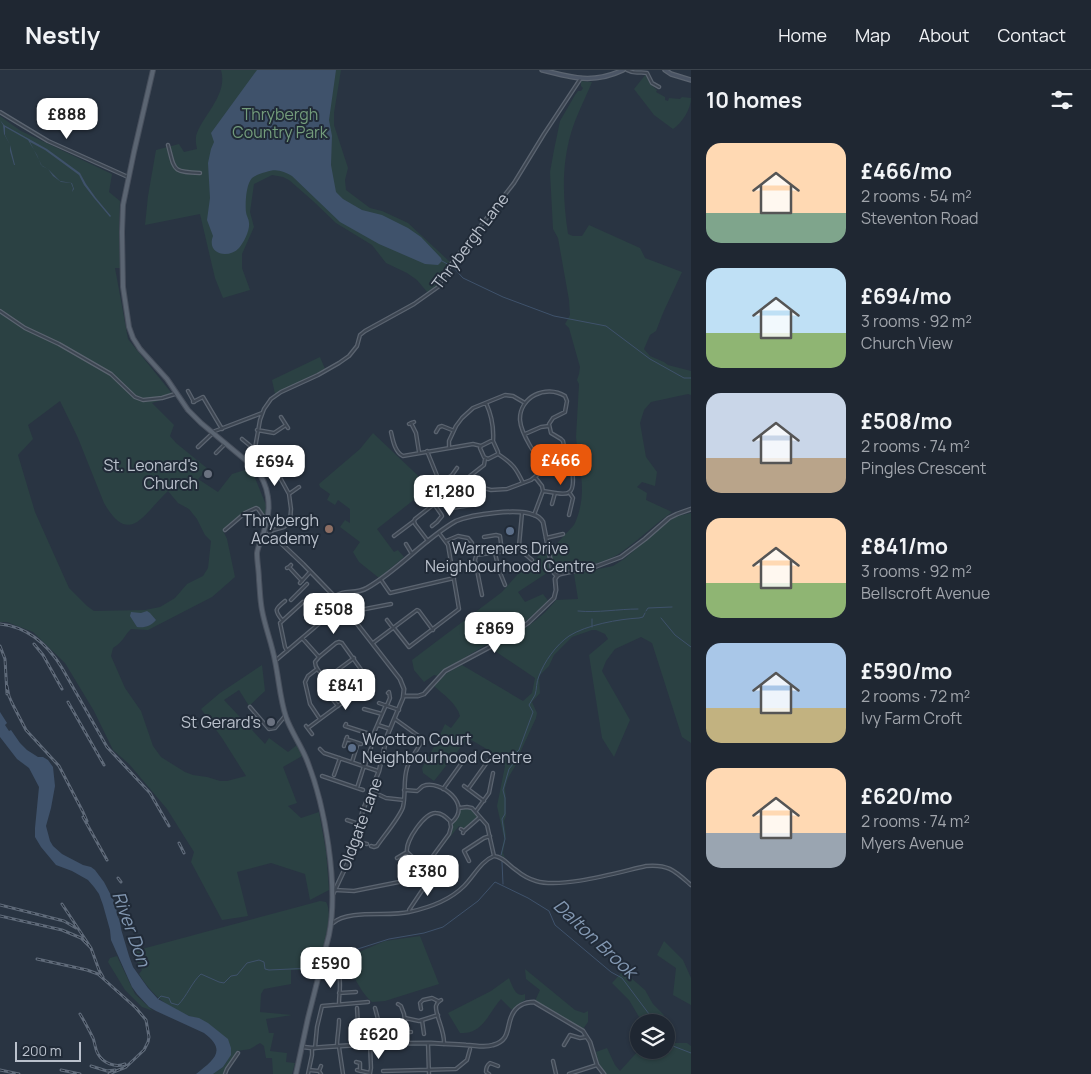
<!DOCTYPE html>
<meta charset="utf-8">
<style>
:root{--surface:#1f2732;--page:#2c333e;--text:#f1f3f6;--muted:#a1a5ac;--line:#3c444d;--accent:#ea580c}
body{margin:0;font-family:Manrope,sans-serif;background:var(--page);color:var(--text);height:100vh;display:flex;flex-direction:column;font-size:19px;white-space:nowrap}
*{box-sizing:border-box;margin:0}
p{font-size:16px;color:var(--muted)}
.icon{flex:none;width:28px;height:28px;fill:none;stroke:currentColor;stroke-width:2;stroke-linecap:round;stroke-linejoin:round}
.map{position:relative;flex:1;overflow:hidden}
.side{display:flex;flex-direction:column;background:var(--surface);width:400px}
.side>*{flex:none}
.buttons{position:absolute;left:630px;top:944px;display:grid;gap:10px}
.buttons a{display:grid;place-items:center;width:45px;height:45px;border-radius:50%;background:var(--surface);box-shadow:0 1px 4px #0004,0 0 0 1px var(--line);font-size:25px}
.scale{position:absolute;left:15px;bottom:12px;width:66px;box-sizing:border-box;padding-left:5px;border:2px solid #bac1cc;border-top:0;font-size:14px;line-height:18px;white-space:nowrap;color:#bac1cc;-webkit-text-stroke:4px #212b38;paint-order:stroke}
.price{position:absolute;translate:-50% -42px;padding:0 11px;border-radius:10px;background:#fff;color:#222;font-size:16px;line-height:32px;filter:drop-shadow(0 1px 2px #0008)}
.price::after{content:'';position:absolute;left:50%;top:30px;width:15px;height:11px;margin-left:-8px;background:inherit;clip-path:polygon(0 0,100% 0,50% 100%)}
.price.selected{background:var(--accent);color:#fff}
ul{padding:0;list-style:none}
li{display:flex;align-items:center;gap:15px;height:125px;padding:0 15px}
li span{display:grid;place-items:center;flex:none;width:140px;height:100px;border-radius:15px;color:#555}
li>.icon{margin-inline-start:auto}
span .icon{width:60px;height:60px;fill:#fffc;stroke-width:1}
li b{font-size:21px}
h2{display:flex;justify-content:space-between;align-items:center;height:60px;padding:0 15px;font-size:21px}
header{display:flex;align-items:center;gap:30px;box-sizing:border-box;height:70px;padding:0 25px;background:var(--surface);border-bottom:1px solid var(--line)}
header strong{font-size:24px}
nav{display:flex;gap:28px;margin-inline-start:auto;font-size:18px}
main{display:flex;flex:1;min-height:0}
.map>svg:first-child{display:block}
.green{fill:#2b4143;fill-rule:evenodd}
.water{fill:#3f526b}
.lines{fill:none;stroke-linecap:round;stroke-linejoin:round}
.stream{stroke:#3f526b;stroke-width:1}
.minor-casing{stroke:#5b6470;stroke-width:4.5}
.tertiary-casing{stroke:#5b6470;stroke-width:5}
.secondary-casing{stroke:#5b6470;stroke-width:5.5}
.primary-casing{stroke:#474f5c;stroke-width:6}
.minor{stroke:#3d4652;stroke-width:2}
.tertiary{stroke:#3d4652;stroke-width:2.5}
.secondary{stroke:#4b5565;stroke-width:3}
.primary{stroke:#5b6572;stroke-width:4}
.rail-casing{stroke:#5f6a79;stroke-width:3}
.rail{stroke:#212b38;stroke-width:1;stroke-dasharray:4;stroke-linecap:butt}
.worship-dot{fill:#6b7280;stroke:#212b38;stroke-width:2}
.education-dot{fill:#8d6e63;stroke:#212b38;stroke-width:2}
.service-dot{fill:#5c6f8a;stroke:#212b38;stroke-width:2}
.labels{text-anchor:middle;stroke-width:4;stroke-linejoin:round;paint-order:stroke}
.park-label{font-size:16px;fill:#739c7b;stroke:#212b38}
.street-label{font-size:16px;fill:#bac1cc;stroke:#212b38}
.poi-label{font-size:16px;fill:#bac1cc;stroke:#212b38;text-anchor:end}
.water-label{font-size:18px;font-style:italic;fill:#8398b2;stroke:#212b38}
</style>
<header>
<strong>Nestly</strong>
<nav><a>Home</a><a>Map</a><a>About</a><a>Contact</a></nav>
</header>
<main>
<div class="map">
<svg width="691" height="1004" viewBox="0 0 691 1004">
<rect width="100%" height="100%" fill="#293442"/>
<path class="green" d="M221 0H341L334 43V55L348 98 345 110 346 120 370 138 382 141 408 153 450 192C444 204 440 214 428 223L417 210 407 203 386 193 372 175 336 153 313 131 289 110 283 107 272 105 254 114 250 142 254 157 242 184V198L250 220 223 228 215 208 200 144 145 155 148 126 156 80 179 74 184 82 197 79C196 74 195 68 197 63 205 43 228 24 221 0Z
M646 4 650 14 657 20 656 22 665 27V30L668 31 669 28 680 29 682 27 691 28C691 39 682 53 673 59L654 45 634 19Z
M581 11 592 12C585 29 576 46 571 63 561 97 563 130 568 164L573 166H582L589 155 640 178 645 188 682 202 663 243 656 261 650 265 644 279 650 286 664 292 668 295 691 301V325L688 324 651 332 644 340 640 353 646 387 657 402 655 416 642 412 637 417 647 423 646 430 672 442C655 454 640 469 623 481 610 491 592 495 576 499 569 500 560 503 554 499L550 481 574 455C582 439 584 418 580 400H583L582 394H579L576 367 579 314 577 310 579 304 580 297 569 258 565 254 570 245 569 230 558 168 553 159 550 102 554 80 560 51 575 25 578 21H581L583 18 581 16Z
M0 46 21 61 112 104 109 122 120 131 119 158 120 198H115L128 269 174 326 152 333 174 355 170 366 176 373 208 399 198 409 218 422 232 404 251 398 266 435 265 446 257 437 246 440 223 461 227 469 235 507 212 527 148 560 131 559C123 567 124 571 113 578L111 586 125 618 141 641 153 676 161 687 185 702 193 705 207 707 220 711H227L246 706 222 668 201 639 220 623 262 595 265 621 249 636 239 620 224 630 265 674 269 668 288 682 297 675 302 686 283 697 297 733 288 736 301 748 319 742 326 781 329 820 310 830 305 804 271 793 237 802 248 846 222 850 191 792 194 782 167 739 129 694 113 680 94 641 65 593 33 562 7 552H0ZM60 331 78 368 104 433C130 478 144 443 168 421L178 433 189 439 197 449 205 465 211 471 208 498 203 506 187 514 175 528 160 537 145 540 94 541 87 536 69 518 35 442 18 385 33 369 28 355Z
M320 287 325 299 275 324 272 310Z
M373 363 430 417 377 459 394 482 398 480 404 487 379 508 359 492 353 482 360 472 340 457 345 450 350 453V439L338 430 335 435 327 430 330 424 320 417 319 414 360 379Z
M691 443V673L682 667 652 573 641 567 615 579 606 591 602 601 630 650 614 687 602 668 589 585 608 569 605 564 596 560H592L572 567 554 585 549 596 539 606 540 623 532 632 537 643 536 648 518 687 517 693 508 708 505 718 506 729V746L504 751 506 766 503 783 505 788 501 785 504 768 497 736 505 696 500 687 468 668 434 711 423 703 422 698 435 675 445 654 451 658 460 646C457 634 443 624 434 616L447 603 462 595 523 631 532 623 535 608 492 579C515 565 539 552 556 530L578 529 574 504 613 496 624 489 669 451 677 446Z
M546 479 550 501 518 522 525 532 543 524 549 532 526 551 444 600 438 606 434 605 424 612 414 600 412 590 502 522 517 505 525 499Z
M467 738 473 740 478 745 477 749 464 759 459 756 441 778 451 762 452 753 458 748 460 740Z
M320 831 326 832C334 844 322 884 317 896L313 900H291V914L264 919 261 924 260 942 292 945 266 949 269 963H274L270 981 287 983 286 992 295 993 292 1004H273L272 988H266L264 976 260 973 250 979 237 981 224 1004H213L223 997 227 991 199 949C171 941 154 928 139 904L142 900 131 882Z
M420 866 439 914 385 931 372 932C362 924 349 900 347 887L385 871Z
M664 871 683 890 691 908V935L673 925 676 898 657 885Z
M117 886 135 924 153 941 142 937 125 920 108 892 110 888Z
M525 899 575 940 584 943 588 941V952L583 959 557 943 535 931 540 920 526 909Z
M623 901 645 920 653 934 664 945 662 952H642L629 930 612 913Z
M509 908C512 915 516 929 525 924V930L516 936 512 940 501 929C492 939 485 956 473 961 469 963 464 963 460 963L448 943 491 921Z
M666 965 673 973H687L691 976V1004H606L599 994 596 982 607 978 615 995 620 1001 639 980H666Z"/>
<path class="water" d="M257 0H336L329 50 332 66 331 95 336 122 343 129 362 140 382 145 408 158 421 167 441 188 442 191 438 195 425 194 379 174 340 152 292 106C284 101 276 98 266 102 262 103 256 105 252 108 246 114 245 134 246 142 246 145 249 149 249 153 250 160 244 172 239 178 229 189 206 185 213 166L207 150 210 128 208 93 211 79 214 72 211 63Z
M0 50 4 55 47 79 80 103 86 114 96 128 111 146 110 147 94 128 84 115 79 105 45 80 30 72 42 96 48 99 60 111 72 113 74 119 72 122 73 118 71 113 61 112 53 106 48 99 41 95 37 85 28 70 5 57V65L10 75 15 95H14L10 81V75L4 64 3 55Z
M147 541 150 543 156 550C151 556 145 558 137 557L130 546 131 542 141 543Z
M0 642 7 653 5 655 9 661 11 660 20 673 27 680 38 687H43L48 690 53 697 55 716 51 738 46 756 50 771 53 776 62 784 83 795 91 797 95 800 104 812 116 835 117 845 120 851 121 859 129 886 133 897 148 918 158 929 189 946 199 948 208 953 228 969 231 978V985L223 997 213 1004H196C213 990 228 981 204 963L156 941 149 937 137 924 132 917 111 870 110 860 103 835 99 824 94 817 88 810 72 801 56 795 41 777 35 767V758L39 717 29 698 17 689 0 667Z"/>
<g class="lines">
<path class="stream" d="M442 191 453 197 463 208 503 227 554 246 606 256 650 289 684 308H691
M578 541C598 543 618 539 638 539
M646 541 648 538 672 537
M661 548 675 565 691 577
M592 549V557
M501 785 505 769 502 749 505 744V728L503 720 509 699 513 694V686L519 680 533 642 529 635C531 632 533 628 535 625 537 619 536 612 539 606 544 592 556 575 569 566 586 555 619 549 639 548L643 547 645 543
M502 792 503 814
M324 901H326L328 896H331L334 893 337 892 345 883 389 869 424 863 443 857 478 831 495 812 528 828 549 841 555 855 611 902 622 908 655 952
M158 929 161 926 169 928 171 933 178 935C187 926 192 912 201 904L219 912 224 913 231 906 237 905 247 893 259 890 264 892 265 899 269 900 313 898
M666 967 673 976 691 983"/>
<g class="minor-casing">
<path id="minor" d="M627 0C636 5 638 1 647 3L652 13 659 17
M0 42 48 71 128 107
M168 75C175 101 172 102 200 103
M0 241 25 258 59 274 111 304 135 327 143 330 162 328 175 324
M188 321 194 332
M193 332 203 327 222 359
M486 333C492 346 494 357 493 371
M281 347 288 358
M411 353 416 363 419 382
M409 354 414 352
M257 360 274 363 286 355
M391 362C393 371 395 382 403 386L473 374 481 376
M436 362 439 357 442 356 452 360
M525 364 541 357 549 356
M242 369 253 378
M493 371H491L481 376 480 378 484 387 488 389 498 384C513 394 516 398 523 413
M493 371 498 382V384
M198 377 215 361 262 343
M449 377V371L456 356 462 348 473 338 505 325 513 326 525 333
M427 381 440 413 447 424
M216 383 225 374
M252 395 260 350 264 339 271 329 281 322 318 305 339 293 349 286 357 276 360 265 365 261 414 234 438 217 451 194 514 113 544 64 581 8
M277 402 289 424
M465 410 476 416 491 420 507 419 531 410 559 387 563 382 564 376 563 371 561 369 551 363 549 354 553 348 565 342 567 331 565 326C546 314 519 327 520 350 521 364 537 388 545 398
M440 413 452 405 457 398
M543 421C564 424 577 431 572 400
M442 429 452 438 478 434
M552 434 555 423
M534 445 543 421 542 416 535 407
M569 445 573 428 569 422
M414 451 415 454 428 471
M432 456 437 452 442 446 441 444 434 434
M225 460 245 443 256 438 258 439 265 449
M270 461 284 457 290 452 291 439 289 424 299 417
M394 466 414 451 415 449 484 395 485 389
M484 467 496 465 500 466 502 481
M546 468 563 464
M446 471 458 466 468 468 472 473 474 483 476 485 515 480 519 476 522 443
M406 474 412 484
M518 478 532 490
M495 483 499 500 505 515
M476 486 475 490 482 525
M289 497 302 511
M287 498 289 497 291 495
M381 510 390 523 454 508
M300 513 310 502
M291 530 307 514
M351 546 360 540 391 534
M282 550C274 540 275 539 285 531
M387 550 393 558
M394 558 409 577 459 539 457 527 448 475 439 463
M303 569 319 587
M373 573 417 540 419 541 433 560
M287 581 285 577 280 553 303 532
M275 591 341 535
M317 599 308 606 305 612 310 634 320 649
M338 600 355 623
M379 633 399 640
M387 635 390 628 389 622 388 623
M338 636C331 628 323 618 328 607L354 588
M250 637 269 659 275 658 285 646
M364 639 382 644
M346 654 345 656 373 665 386 635
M378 655 390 659
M306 656 312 664
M308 658 370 612 342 573 339 572 336 573 319 587 315 592C315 599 321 604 327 608
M346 669 361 674
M344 676 347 667
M320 679 324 683 378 701
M465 685 466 687 471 688
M352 692 358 673
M365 696 371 678
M334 705 340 688
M322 706 363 720
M464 716 484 731
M357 718 364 696
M443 719 466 687
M468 719 488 691
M404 720 417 721C419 720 421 717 423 716 440 709 474 735 451 753
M371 721 386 728 404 730
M459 738 467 737 472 738 487 755 494 786
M476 741 489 723 493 703
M347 750 359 754
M461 759 464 761 463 763
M464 761 480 747
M354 771 367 774
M371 776 374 777 377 776C383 767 400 747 403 737 406 724 403 711 407 698 410 688 418 680 422 670L420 667 395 649
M397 788 407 782
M469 791 464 781 484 768 490 766
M335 820 354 821 404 811
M409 842V840L429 810 428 804 424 798 407 782C405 771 425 742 436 743 442 743 446 747 450 751L451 757 449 764 424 798
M331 853H333C348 839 390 847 409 842 428 838 450 830 464 816 474 806 481 791 494 786 504 787 508 795 516 800 522 805 529 809 536 811 562 819 619 802 646 796 669 794 675 801 691 815
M338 901C342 912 339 922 339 933
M339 923 356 922
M441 930C438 932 437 932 436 936 435 945 445 961 444 974
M398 934 401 936 404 944 406 958 407 962
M357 938 358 955 365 962
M375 938 380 957
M421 939 420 933 423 930 432 928 438 931
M405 948 419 951 438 945
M422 950 424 964
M388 954 389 960
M406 965 407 962H411
M363 974V966L367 960 388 957
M428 974 429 1004
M564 975 570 965 580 968 586 967
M337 976C337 967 339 959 339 950
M339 977 343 1004
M315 978 317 957 322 936 368 932
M553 991 556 1004
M356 992 360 993V1001
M309 1000 319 1001
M357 1000 370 1003
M383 1001 456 999 467 990 470 979
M225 1004 227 999 238 983
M308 1004 312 985V978
M321 1004 319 1001 321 996
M370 1004 371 998 370 974
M489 1004 486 1002C486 999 487 995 490 993L498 996
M569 1004 597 995"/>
</g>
<g class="tertiary-casing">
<path id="tertiary" d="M265 458 303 494 335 527 351 546 400 609 404 619 403 628 387 666 379 701 363 740 349 790 333 824
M557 506 560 504 597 496 621 487 645 469 669 448 677 444 691 439
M335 527C343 519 355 525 367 518 399 500 424 469 456 451 473 444 518 438 534 445 538 446 541 449 543 452L552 498 554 503 557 506
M404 626H418L424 624 445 601 503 570 528 553 554 528 556 520 555 509 557 506
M303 977 312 978C352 975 391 973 431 973 443 974 455 974 466 975 475 975 484 978 493 975 511 970 506 957 512 945 516 936 525 932 534 932L583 961 590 972 597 995 604 1004"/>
</g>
<g class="secondary-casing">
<path id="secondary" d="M542 0C572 8 594 14 623 0
M665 0 671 4 691 10"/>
</g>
<g class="primary-casing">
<path id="primary" d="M153 0 134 82 123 135 122 162 123 217 129 257 133 268 140 279 167 309 188 340 201 353 255 398C269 414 272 438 265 458 263 467 258 475 257 483 257 492 259 501 259 510 260 520 260 530 262 540 265 557 272 574 275 591 279 610 280 629 286 647 291 661 300 674 306 688 325 734 339 816 329 865L308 948 296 1004"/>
</g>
<use href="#minor" class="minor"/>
<use href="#tertiary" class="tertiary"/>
<use href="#secondary" class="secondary"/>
<use href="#primary" class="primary"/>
<g class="rail-casing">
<path id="rail" d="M0 554C28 557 48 575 62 598L107 677 150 723 169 756
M34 574 43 585 62 619
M0 576 5 589 7 624
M7 616 9 626 12 633 26 660 59 696 83 742 87 751
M68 632 104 695
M83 747 107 790
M179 773 184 783
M118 808 121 812
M62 834 91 878 99 900 103 907
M0 835 64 851 76 858
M0 846 62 860 81 868 91 878
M37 889 87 900 98 904 136 938 146 950 149 967 148 972 144 980 126 997 109 1004
M80 944C85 952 89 960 93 968 95 973 95 979 98 984 103 993 115 998 125 994
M91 996 107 1001 115 1000
M0 1000 19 1004
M61 1000 80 1004"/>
</g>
<use href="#rail" class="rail"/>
</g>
<g class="worship-dot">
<circle cx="208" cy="404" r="5"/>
<circle cx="271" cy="652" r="5"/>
</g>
<circle class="education-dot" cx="329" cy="459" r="5"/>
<g class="service-dot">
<circle cx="510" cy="461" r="5"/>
<circle cx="352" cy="678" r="5"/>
</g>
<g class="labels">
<g class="park-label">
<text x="280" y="50">Thrybergh<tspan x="280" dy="18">Country Park</tspan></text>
</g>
<g class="street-label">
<text transform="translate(470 171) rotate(-53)" y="6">Thrybergh Lane</text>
<text transform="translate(360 754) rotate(-70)" y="6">Oldgate Lane</text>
</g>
<g class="poi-label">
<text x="198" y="401">St. Leonard's<tspan x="198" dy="18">Church</tspan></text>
<text x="319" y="456">Thrybergh<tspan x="319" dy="18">Academy</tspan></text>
<text x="510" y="484" text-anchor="middle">Warreners Drive<tspan x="510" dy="18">Neighbourhood Centre</tspan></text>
<text x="261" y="658">St Gerard's</text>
<text x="362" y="675" text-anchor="start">Wootton Court<tspan x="362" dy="18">Neighbourhood Centre</tspan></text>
</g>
<g class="water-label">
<text transform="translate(131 859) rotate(70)" y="6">River Don</text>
<text transform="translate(595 869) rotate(43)" y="6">Dalton Brook</text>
</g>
</g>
</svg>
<div class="buttons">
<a><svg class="icon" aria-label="layers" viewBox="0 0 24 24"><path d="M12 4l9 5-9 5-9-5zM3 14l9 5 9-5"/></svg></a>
</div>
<div class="scale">200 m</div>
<b class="price" style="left:67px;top:70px">£888</b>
<b class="price selected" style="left:561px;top:416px">£466</b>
<b class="price" style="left:275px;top:417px">£694</b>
<b class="price" style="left:450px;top:447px">£1,280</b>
<b class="price" style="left:334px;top:565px">£508</b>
<b class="price" style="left:495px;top:584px">£869</b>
<b class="price" style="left:346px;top:641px">£841</b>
<b class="price" style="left:428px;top:827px">£380</b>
<b class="price" style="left:331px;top:919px">£590</b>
<b class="price" style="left:379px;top:990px">£620</b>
</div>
<section class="side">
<h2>10 homes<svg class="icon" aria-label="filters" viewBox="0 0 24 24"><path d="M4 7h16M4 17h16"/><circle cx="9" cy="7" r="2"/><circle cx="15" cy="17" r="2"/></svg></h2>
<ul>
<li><span style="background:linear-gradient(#ffd9b3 70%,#7fa58c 0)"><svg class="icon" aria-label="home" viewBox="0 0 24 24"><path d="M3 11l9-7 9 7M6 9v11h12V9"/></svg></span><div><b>£466/mo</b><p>2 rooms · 54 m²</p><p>Steventon Road</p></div></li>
<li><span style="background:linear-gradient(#bfe0f5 65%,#8fb573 0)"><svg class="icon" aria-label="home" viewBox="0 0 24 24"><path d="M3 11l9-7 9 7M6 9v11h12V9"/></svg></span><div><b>£694/mo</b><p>3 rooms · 92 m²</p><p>Church View</p></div></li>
<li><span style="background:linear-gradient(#c9d6e8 65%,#b9a48a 0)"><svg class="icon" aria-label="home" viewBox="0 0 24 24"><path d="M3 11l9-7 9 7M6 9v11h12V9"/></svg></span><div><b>£508/mo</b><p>2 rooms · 74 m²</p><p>Pingles Crescent</p></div></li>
<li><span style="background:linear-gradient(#ffd9b3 65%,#8fb573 0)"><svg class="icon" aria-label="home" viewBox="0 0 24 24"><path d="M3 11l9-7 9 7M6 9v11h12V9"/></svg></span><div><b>£841/mo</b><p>3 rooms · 92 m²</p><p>Bellscroft Avenue</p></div></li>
<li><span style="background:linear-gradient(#a9c7e8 65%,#c2b280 0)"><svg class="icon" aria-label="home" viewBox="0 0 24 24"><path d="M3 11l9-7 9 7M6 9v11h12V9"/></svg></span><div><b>£590/mo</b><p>2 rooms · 72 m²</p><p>Ivy Farm Croft</p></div></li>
<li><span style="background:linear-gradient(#ffd9b3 65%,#9aa5b1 0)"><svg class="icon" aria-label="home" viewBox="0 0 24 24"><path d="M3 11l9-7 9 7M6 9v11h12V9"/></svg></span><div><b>£620/mo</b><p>2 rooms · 74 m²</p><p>Myers Avenue</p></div></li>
</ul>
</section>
</main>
